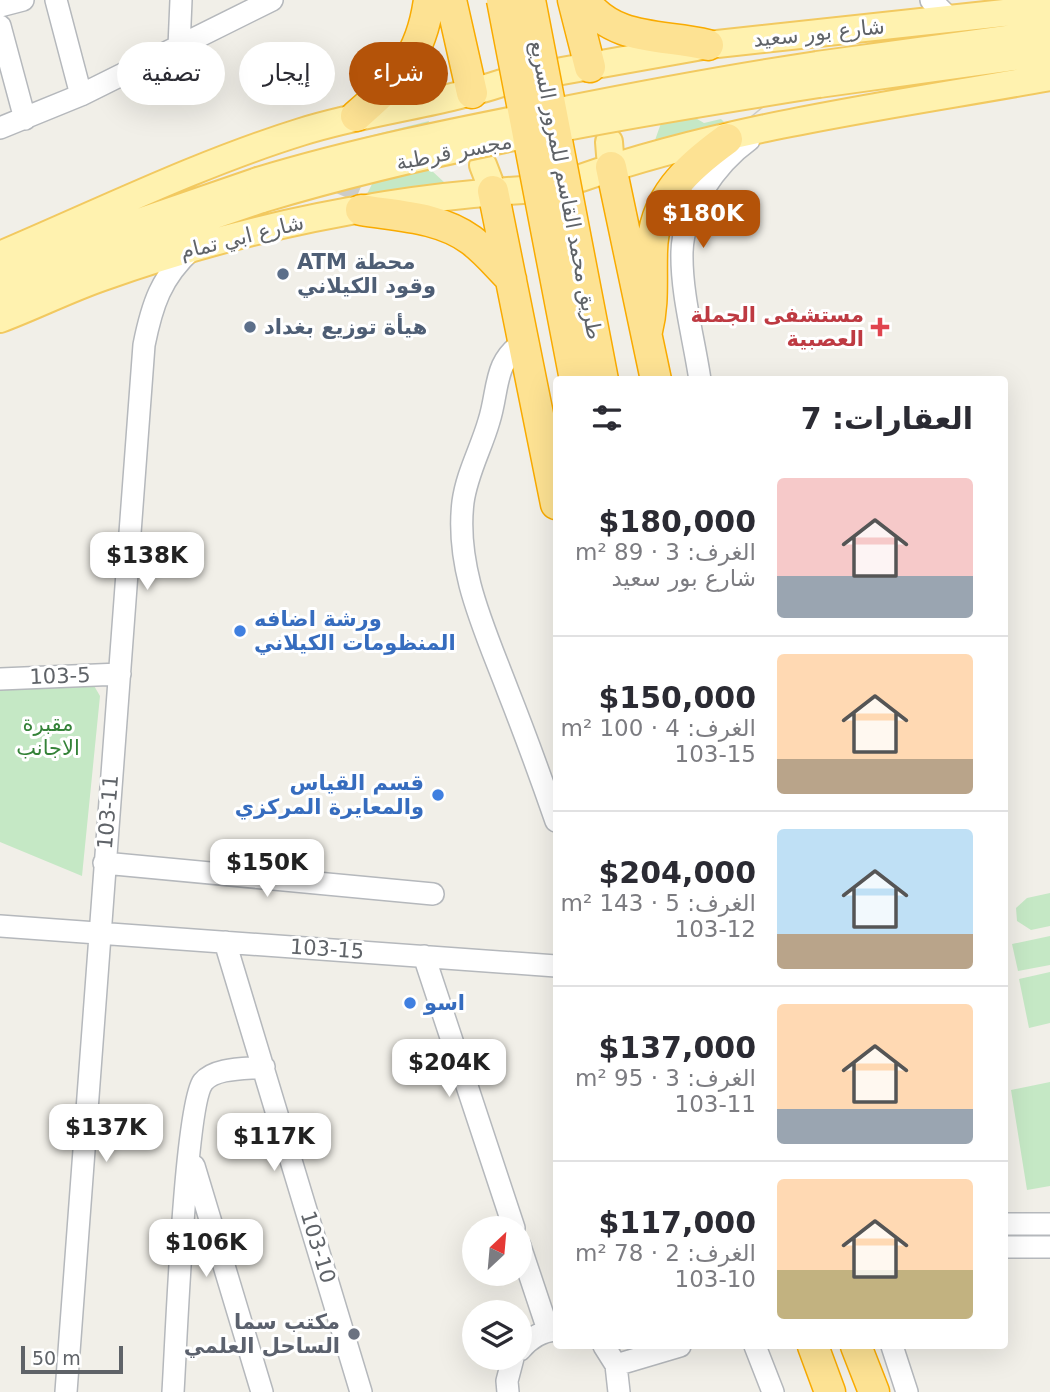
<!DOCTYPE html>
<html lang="ar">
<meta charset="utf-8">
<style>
:root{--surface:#fff;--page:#f7f7f7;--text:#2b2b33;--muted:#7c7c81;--line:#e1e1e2;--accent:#b45309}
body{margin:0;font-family:"DejaVu Sans",Cairo,sans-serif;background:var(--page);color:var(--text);direction:rtl;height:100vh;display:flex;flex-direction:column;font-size:26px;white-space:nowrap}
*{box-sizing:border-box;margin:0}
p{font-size:23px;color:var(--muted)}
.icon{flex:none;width:38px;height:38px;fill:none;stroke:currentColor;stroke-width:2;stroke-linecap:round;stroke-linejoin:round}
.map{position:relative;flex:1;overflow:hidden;direction:ltr}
.drawer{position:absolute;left:553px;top:376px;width:455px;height:973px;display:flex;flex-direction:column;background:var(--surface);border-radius:7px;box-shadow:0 7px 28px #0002;direction:rtl}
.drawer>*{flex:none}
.guide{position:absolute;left:21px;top:42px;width:427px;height:63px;direction:rtl;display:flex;gap:14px}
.needle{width:46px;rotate:26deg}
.tools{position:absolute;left:462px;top:1216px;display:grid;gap:14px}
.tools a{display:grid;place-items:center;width:70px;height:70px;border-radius:50%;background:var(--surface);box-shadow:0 7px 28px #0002;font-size:35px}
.scale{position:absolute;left:21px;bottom:18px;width:102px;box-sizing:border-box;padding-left:7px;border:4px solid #5f6368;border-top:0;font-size:19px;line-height:24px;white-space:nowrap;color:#5f6368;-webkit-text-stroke:5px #fff;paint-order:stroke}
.price{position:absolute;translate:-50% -60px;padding:0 16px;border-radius:14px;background:#fff;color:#222;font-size:23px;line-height:46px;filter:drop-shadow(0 2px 4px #0008)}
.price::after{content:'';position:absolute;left:50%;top:42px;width:21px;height:16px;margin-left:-10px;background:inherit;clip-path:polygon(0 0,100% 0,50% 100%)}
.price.on{background:var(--accent);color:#fff}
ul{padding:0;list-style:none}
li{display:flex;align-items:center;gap:21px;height:175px;padding:0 35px}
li+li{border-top:2px solid var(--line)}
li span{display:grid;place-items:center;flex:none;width:196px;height:140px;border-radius:7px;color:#555}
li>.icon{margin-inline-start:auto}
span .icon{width:84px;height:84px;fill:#fffc;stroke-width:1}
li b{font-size:30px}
h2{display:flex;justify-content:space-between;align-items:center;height:84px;padding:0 35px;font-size:30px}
.tag{padding:0 24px;border-radius:32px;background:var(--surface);box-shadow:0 7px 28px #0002;font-size:24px;line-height:63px}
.tag.on{background:var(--accent);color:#fff}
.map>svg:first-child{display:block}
.green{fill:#c5e8c5}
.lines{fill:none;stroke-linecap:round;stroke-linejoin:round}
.major-tunnel{stroke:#ccccc8;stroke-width:26;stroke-dasharray:26 13;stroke-linecap:butt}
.minor-casing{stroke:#b5b8bc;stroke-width:24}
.major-casing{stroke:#f2c960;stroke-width:30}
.highway-casing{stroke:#f9ab00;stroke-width:33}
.minor{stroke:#fff;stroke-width:21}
.major{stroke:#fff2af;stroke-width:26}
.highway{stroke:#fde293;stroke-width:30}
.major-bridge-casing{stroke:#f2c960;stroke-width:30;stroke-linecap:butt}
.highway-bridge-casing{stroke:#f9ab00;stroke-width:33;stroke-linecap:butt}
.major-bridge{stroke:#fff2af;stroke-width:26}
.highway-bridge{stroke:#fde293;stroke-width:30}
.service-dot{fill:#5c6f8a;stroke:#fff;stroke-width:2.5}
.health-dot{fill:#e0444e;stroke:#fff;stroke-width:2.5}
.shop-dot{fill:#3f7fe0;stroke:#fff;stroke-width:2.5}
.worship-dot{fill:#6b7280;stroke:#fff;stroke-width:2.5}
.labels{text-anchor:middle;stroke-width:6;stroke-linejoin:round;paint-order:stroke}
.street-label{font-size:21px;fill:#5f6368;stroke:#fff}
.service-label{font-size:21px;font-weight:bold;fill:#4e5e75;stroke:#fff;text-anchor:start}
.health-label{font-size:21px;font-weight:bold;fill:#be3a42;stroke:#fff;text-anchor:end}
.shop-label{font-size:21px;font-weight:bold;fill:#366cbe;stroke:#fff;text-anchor:start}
.park-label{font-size:21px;fill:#348238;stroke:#fff}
.worship-label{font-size:21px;font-weight:bold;fill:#5b616d;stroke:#fff;text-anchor:end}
</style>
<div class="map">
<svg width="1050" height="1392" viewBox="0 0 1050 1392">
<rect width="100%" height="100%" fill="#f1efe8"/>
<path class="green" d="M702 74 692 116 704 123 721 119 729 127 654 143 666 109 643 80Z
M429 121 417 157 445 183 367 194 372 184 392 177 353 140Z
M93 684 100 696 82 876 0 842V689Z
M1050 893V926L1031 930 1017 921 1016 908 1027 898Z
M1050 936V965L1018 971 1012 944Z
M1050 972V1023L1029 1028 1019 979Z
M1050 1082V1186L1027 1190 1011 1090Z"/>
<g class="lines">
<path class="major-tunnel" d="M741 77 743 94 758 112
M343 196 351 177 346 155"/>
<g class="minor-casing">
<path id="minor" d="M56 0 81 95
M931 0 950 19
M0 6 23 0
M0 26 25 119
M179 47 181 0
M0 128 81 95 272 0
M524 342C493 361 499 390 489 421 481 449 467 473 463 502 455 569 485 630 508 691 525 734 541 778 556 821
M700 380C694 339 681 293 682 252 683 210 717 163 749 140
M0 679 120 674
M104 863 433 894
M0 926 556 966
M225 942 361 1392
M424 956 514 1228
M194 1166 262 1392
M1004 1224H1050
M520 1246 548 1330
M1004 1247H1050
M604 1346 616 1365 619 1392
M755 1346 773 1392
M892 1346 907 1392
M520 1350C529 1339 541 1331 556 1330
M616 1365 680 1346
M66 1392 144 345C152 305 161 277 192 249
M173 1392C176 1346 185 1106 203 1082 215 1067 247 1069 264 1067
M508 1392 507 1381 513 1358"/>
</g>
<g class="major-casing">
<path id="major" d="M817 65 1050 33
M562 71 708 45 1050 8
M819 84 1050 52
M609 142 611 167
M483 165 493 191
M581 178C730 126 895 105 1050 77
M0 255C99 213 198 164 301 132 367 111 436 105 502 83
M0 276 78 243 258 181
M0 297 120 247 262 199
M0 319C35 306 68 289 103 277 238 229 381 199 523 190"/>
</g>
<g class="highway-casing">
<path id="highway" d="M451 0 472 93
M573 0 590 67
M584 0C614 42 662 34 708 45
M356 116C398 79 421 58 429 0
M611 167 656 380
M493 191 556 504
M361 210C398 216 440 217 471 240 486 251 498 266 511 279
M647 331C654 303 651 280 652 251 653 198 687 168 727 139
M813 1346 830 1392
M856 1346 874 1392"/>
</g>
<use href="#minor" class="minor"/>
<use href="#major" class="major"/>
<use href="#highway" class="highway"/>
<g class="major-bridge-casing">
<path id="major-bridge" d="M258 181C357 151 458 131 560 111 645 94 731 78 817 65
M262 199C442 145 634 113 819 84"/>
</g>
<g class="highway-bridge-casing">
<path id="highway-bridge" d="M502 0 575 380
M530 0 603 380"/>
</g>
<use href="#major-bridge" class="major-bridge"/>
<use href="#highway-bridge" class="highway-bridge"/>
</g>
<g class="service-dot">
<circle cx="283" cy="274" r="7"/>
<circle cx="250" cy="327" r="7"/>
</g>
<path class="health-dot" d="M876.5 316.5h7v7h7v7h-7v7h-7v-7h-7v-7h7z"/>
<g class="shop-dot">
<circle cx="240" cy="631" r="7"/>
<circle cx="438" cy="795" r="7"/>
<circle cx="410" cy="1003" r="7"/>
</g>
<circle class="worship-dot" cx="354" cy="1334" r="7"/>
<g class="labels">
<g class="street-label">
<text transform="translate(819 33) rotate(-6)" y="7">شارع بور سعيد</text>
<text transform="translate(454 152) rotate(-11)" y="7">مجسر قرطبة</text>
<text transform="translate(566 190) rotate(79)" y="7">طريق محمد القاسم للمرور السريع</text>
<text transform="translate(242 237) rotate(-14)" y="7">شارع ابي تمام</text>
<text transform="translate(60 676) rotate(-2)" y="7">103-5</text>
<text transform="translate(108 812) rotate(-85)" y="7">103-11</text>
<text transform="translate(327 949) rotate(4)" y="7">103-15</text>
<text transform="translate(318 1247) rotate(73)" y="7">103-10</text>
</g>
<g class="service-label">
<text x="297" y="269">ATM محطة<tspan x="297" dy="24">وقود الكيلاني</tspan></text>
<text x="264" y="334">هيأة توزيع بغداد</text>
</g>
<g class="health-label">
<text x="864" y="322">مستشفى الجملة<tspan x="864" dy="24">العصبية</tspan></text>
</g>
<g class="shop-label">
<text x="254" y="626">ورشة اضافه<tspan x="254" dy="24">المنظومات الكيلاني</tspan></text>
<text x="424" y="790" text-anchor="end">قسم القياس<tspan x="424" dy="24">والمعايرة المركزي</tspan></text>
<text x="424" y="1010">اسو</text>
</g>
<g class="park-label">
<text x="48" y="731">مقبرة<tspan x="48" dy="24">الاجانب</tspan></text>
</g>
<g class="worship-label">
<text x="340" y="1329">مكتب سما<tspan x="340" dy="24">الساحل العلمي</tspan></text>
</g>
</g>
</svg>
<div class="tools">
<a><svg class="needle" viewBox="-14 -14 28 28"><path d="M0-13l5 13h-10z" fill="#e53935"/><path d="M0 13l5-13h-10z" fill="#7c7c81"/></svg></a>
<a><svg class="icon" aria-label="layers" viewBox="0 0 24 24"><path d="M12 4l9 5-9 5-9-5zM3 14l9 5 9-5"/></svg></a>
</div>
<div class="scale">50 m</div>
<b class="price on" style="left:703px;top:250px">$180K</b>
<b class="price" style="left:147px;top:592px">$138K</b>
<b class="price" style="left:267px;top:899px">$150K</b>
<b class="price" style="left:449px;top:1099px">$204K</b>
<b class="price" style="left:106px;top:1164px">$137K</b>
<b class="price" style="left:274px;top:1173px">$117K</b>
<b class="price" style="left:206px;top:1279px">$106K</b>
<div class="guide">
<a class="tag on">شراء</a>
<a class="tag">إيجار</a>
<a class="tag">تصفية</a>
</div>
<section class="drawer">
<h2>العقارات: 7<svg class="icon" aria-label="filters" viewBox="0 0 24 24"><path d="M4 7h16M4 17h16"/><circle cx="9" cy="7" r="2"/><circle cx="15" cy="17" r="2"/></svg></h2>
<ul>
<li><span style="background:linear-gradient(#f6c9c9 70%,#9aa5b1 0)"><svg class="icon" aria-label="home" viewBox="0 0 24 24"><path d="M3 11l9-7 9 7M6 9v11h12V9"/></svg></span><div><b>$180,000</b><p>الغرف: 3 · 89 m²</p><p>شارع بور سعيد</p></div></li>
<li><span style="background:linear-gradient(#ffd9b3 75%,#b9a48a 0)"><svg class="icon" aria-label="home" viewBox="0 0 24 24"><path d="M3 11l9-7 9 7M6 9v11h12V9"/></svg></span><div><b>$150,000</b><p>الغرف: 4 · 100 m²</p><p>103-15</p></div></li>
<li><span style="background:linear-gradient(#bfe0f5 75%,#b9a48a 0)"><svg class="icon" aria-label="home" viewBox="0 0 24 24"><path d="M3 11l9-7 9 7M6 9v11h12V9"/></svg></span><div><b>$204,000</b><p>الغرف: 5 · 143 m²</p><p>103-12</p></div></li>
<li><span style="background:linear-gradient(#ffd9b3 75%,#9aa5b1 0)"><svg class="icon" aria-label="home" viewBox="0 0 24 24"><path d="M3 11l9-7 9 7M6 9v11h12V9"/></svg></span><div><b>$137,000</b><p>الغرف: 3 · 95 m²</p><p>103-11</p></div></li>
<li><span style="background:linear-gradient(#ffd9b3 65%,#c2b280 0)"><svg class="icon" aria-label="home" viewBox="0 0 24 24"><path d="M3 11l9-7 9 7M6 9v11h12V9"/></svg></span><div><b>$117,000</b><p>الغرف: 2 · 78 m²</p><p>103-10</p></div></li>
</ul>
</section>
</div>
